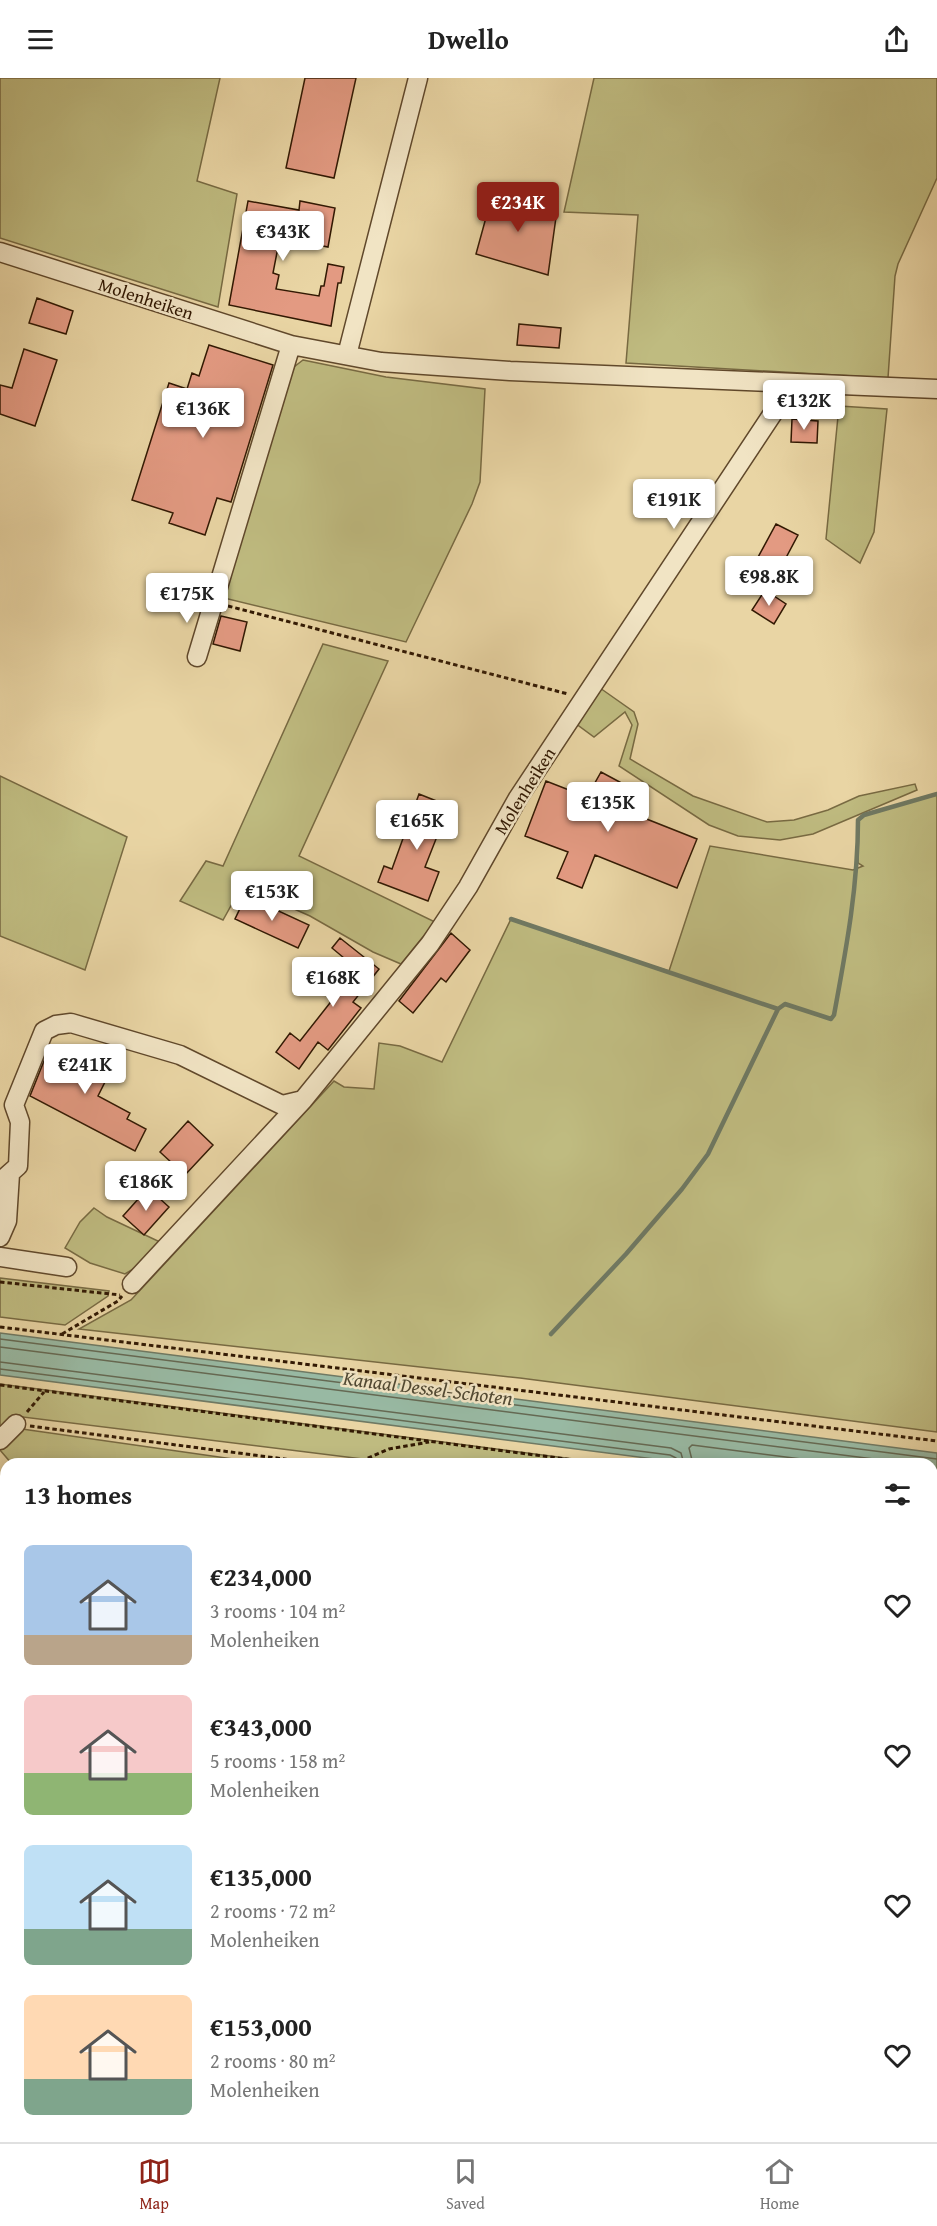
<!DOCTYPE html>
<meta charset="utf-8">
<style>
:root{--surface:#fff;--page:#f6f6f6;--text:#222;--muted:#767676;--line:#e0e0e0;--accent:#8f2418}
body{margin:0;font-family:"Gentium Book Plus",serif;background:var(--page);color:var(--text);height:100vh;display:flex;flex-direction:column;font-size:22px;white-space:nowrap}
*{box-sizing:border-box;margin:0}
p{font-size:20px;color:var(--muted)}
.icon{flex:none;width:33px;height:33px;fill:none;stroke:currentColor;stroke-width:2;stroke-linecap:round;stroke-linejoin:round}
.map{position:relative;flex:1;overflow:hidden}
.sheet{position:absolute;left:0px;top:1380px;width:938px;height:684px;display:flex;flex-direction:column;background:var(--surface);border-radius:18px 18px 0 0;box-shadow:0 3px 15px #0003}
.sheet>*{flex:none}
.price{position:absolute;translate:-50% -51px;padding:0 14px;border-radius:6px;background:#fff;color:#222;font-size:20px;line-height:39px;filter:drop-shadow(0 2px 3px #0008)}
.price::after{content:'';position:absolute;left:50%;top:36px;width:18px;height:14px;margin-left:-9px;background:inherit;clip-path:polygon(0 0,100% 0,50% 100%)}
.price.selected{background:var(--accent);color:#fff}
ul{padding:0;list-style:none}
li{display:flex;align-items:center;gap:18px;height:150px;padding:0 24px}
li span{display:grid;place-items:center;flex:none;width:168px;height:120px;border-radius:9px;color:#555}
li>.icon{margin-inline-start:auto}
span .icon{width:72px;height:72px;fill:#fffc;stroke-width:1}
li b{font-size:26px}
h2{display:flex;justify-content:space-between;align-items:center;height:72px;padding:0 24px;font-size:26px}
header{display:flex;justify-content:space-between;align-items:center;height:78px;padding:0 24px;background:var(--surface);font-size:27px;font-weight:700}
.tabs{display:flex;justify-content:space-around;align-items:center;height:84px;border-top:2px solid var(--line);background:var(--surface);font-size:16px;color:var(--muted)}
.tabs a{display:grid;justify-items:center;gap:3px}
.tabs .selected{color:var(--accent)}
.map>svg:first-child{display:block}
.green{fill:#bfbb80;stroke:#786a42;stroke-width:1.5}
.water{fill:#98b9a3;stroke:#6f7963;stroke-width:1.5}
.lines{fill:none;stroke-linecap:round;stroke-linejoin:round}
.shore{stroke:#656953;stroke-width:1.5}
.stream{stroke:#6f7963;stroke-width:4.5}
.building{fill:#e39a82;stroke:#321903;stroke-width:1.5}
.minor-casing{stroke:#60482b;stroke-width:21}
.path{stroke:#321903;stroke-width:3;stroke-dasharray:4.5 3;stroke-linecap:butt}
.minor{stroke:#f1e4c4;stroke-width:18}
.labels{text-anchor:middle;stroke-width:5;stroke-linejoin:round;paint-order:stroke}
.street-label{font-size:18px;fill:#321903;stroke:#f1e4c4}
.water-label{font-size:20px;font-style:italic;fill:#514933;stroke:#f1e4c4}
</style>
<header><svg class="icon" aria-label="menu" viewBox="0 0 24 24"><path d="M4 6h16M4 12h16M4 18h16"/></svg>Dwello<svg class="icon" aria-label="share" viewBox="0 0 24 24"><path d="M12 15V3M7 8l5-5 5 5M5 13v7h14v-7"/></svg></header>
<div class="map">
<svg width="937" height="2064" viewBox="0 0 937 2064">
<rect width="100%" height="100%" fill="#e9d5a4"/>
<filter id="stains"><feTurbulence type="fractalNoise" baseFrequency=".00333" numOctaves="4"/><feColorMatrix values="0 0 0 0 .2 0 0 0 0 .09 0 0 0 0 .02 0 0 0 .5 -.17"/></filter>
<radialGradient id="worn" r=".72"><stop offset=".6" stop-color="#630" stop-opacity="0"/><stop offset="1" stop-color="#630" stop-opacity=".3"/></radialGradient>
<path class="green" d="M0 0H220L197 103 237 116 218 229 0 160Z
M594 0H937V100L898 186 895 198 888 300 626 285 638 137 564 134Z
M303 282 386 299 485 311 480 404 472 426 406 564 224 520 294 289Z
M839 328 887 331 874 454 860 485 826 461Z
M323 566 388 583 299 778 435 844 401 886 373 874 310 838 242 808 223 842 180 823 206 783 223 788Z
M600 610 634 634 638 646 630 681 693 718 767 744 794 742 828 732 859 718 915 706 917 712 813 756 780 762 738 758 709 747 619 688 632 647 625 634 594 659 575 645Z
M0 698 127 759 85 892 0 858Z
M937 716V1354L520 1300 79 1251 131 1222 334 1003 344 1009 374 1011 379 965 400 968 442 984 511 841 581 866 669 893 710 768 853 792 863 788 858 785V742L864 737Z
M94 1130 107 1139 160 1164 138 1188 125 1196 90 1185 65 1170 80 1144Z
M0 1200 109 1213 108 1218 65 1247 0 1239Z
M0 1306 612 1386H403L15 1338 0 1354Z
M22 1351 269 1386H12L0 1372Z
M932 1428 937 1429V1934H932Z
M6 1553V1878L0 1876V1565Z
M6 2041V2058H48L40 2064H0V2047Z"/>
<path class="water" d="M0 1255 937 1375V1418L932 1417V1386H693L0 1297Z
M0 1876 6 1878V2040L0 2047Z
M48 2058H193L192 2064H40Z"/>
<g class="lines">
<path class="shore" d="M0 1261 937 1381
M0 1269 913 1386
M0 1284 671 1370 681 1375 684 1386
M0 1291 670 1377 676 1380 677 1386
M693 1386 689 1370 692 1367 841 1386"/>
<path class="stream" d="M511 841 778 931
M551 1256 626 1176 682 1111 708 1076 778 931 785 926 831 941 834 937C846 872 858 809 858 742L864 737 937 716
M476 2064 478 2058"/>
</g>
<path class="building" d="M305 0H356L334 100 286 90Z
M493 114 557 132 548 197 476 176Z
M248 123 299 132 300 123 335 130 328 169 280 159 273 195 279 197 276 211 319 218 321 208H324L328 186 344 189 341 205H338L331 248 229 227Z
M37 220 73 233 66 256 29 245Z
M519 246 561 250 559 270 517 267Z
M209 267 273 287 231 424 217 420 205 457 169 445 173 435 132 422 169 305 187 311 192 295 199 298Z
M24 271 57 282 35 348 0 336V307L12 310Z
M792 341 818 343 817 365 791 364Z
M776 446 798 457 772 506 750 494Z
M765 512 786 526 774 546 752 532Z
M221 538 247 544 240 573 213 566Z
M601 694 644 717 634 736 697 761 677 810 595 777 582 810 557 800 568 774 525 758 546 703 587 719Z
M419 716 449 728 425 789 439 794 428 823 378 804 384 788 392 791Z
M246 818 309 847 298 870 235 841Z
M451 855 470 872 446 904 441 900 413 935 399 923Z
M340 860 379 891 353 924 361 930 328 972 318 964 299 991 276 974 290 955 300 963 348 902 335 891 344 880 332 870Z
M83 967 115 984 98 1018 130 1035 127 1041 146 1051 135 1073 30 1018 48 973 74 986Z
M188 1043 213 1067 185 1097 160 1074Z
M148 1110 169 1129 144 1157 123 1138Z"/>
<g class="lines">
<g class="minor-casing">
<path id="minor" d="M0 174 291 267 381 284 510 293 937 311
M347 277 418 0
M197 579 291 267
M0 1104 18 1088 20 1044 14 1027 44 953 56 947 71 945 180 977 282 1027 303 1022
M0 1159 7 1143 10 1096
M0 1179 67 1189
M132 1206 303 1022 430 866 468 809 518 720 793 305
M0 1362 16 1346
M214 2064 215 2058"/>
</g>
<path class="path" d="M228 528 568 616
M0 1204 120 1217
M0 1249 937 1363
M62 1256 118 1223 122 1218
M0 1307 604 1386
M27 1334 44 1314
M30 1348 323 1386
M354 1386 389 1371 429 1364
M932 1431 937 1432"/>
<use href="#minor" class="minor"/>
</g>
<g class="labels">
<g class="street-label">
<text transform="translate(146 221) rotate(18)" y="6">Molenheiken</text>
<text transform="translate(525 713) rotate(-58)" y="6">Molenheiken</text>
</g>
<g class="water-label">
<text transform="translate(428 1310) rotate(7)" y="7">Kanaal Dessel-Schoten</text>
</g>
</g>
<rect width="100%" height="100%" filter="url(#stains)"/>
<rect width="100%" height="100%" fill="url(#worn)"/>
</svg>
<b class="price selected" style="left:518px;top:155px">€234K</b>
<b class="price" style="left:283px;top:184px">€343K</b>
<b class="price" style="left:804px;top:353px">€132K</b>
<b class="price" style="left:203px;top:361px">€136K</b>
<b class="price" style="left:674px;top:452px">€191K</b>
<b class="price" style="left:769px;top:529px">€98.8K</b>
<b class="price" style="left:187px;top:546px">€175K</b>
<b class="price" style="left:608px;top:755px">€135K</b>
<b class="price" style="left:417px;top:773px">€165K</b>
<b class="price" style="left:272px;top:844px">€153K</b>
<b class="price" style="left:333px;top:930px">€168K</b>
<b class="price" style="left:85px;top:1017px">€241K</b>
<b class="price" style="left:146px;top:1134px">€186K</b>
<section class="sheet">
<h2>13 homes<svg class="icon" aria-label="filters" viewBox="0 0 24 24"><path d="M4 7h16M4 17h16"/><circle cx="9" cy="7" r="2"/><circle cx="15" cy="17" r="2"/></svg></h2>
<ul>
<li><span style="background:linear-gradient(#a9c7e8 75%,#b9a48a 0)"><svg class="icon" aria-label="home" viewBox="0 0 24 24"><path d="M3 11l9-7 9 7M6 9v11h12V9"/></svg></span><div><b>€234,000</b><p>3 rooms · 104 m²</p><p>Molenheiken</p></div><svg class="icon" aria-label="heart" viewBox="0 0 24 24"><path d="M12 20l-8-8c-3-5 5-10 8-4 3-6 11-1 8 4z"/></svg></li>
<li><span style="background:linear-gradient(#f6c9c9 65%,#8fb573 0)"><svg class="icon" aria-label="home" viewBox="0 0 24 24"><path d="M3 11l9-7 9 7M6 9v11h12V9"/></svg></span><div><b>€343,000</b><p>5 rooms · 158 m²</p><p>Molenheiken</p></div><svg class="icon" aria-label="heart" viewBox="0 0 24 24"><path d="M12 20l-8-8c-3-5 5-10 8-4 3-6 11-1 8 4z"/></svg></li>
<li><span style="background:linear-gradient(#bfe0f5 70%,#7fa58c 0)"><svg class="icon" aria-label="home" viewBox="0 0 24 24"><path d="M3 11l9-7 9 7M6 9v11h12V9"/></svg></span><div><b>€135,000</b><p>2 rooms · 72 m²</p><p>Molenheiken</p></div><svg class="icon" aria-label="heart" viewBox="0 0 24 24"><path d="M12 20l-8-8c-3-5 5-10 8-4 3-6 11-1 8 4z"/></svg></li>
<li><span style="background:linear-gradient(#ffd9b3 70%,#7fa58c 0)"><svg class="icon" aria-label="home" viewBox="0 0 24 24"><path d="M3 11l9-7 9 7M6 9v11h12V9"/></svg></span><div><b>€153,000</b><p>2 rooms · 80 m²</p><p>Molenheiken</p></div><svg class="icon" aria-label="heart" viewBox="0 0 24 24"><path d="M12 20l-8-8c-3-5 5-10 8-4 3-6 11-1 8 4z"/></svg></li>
</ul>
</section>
</div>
<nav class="tabs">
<a class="selected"><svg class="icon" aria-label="map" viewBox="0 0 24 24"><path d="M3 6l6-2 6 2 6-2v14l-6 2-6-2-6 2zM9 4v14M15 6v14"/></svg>Map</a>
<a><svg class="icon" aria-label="saved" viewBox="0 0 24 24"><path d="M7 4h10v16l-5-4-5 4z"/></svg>Saved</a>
<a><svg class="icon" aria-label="home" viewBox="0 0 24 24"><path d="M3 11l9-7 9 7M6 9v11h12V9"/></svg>Home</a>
</nav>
